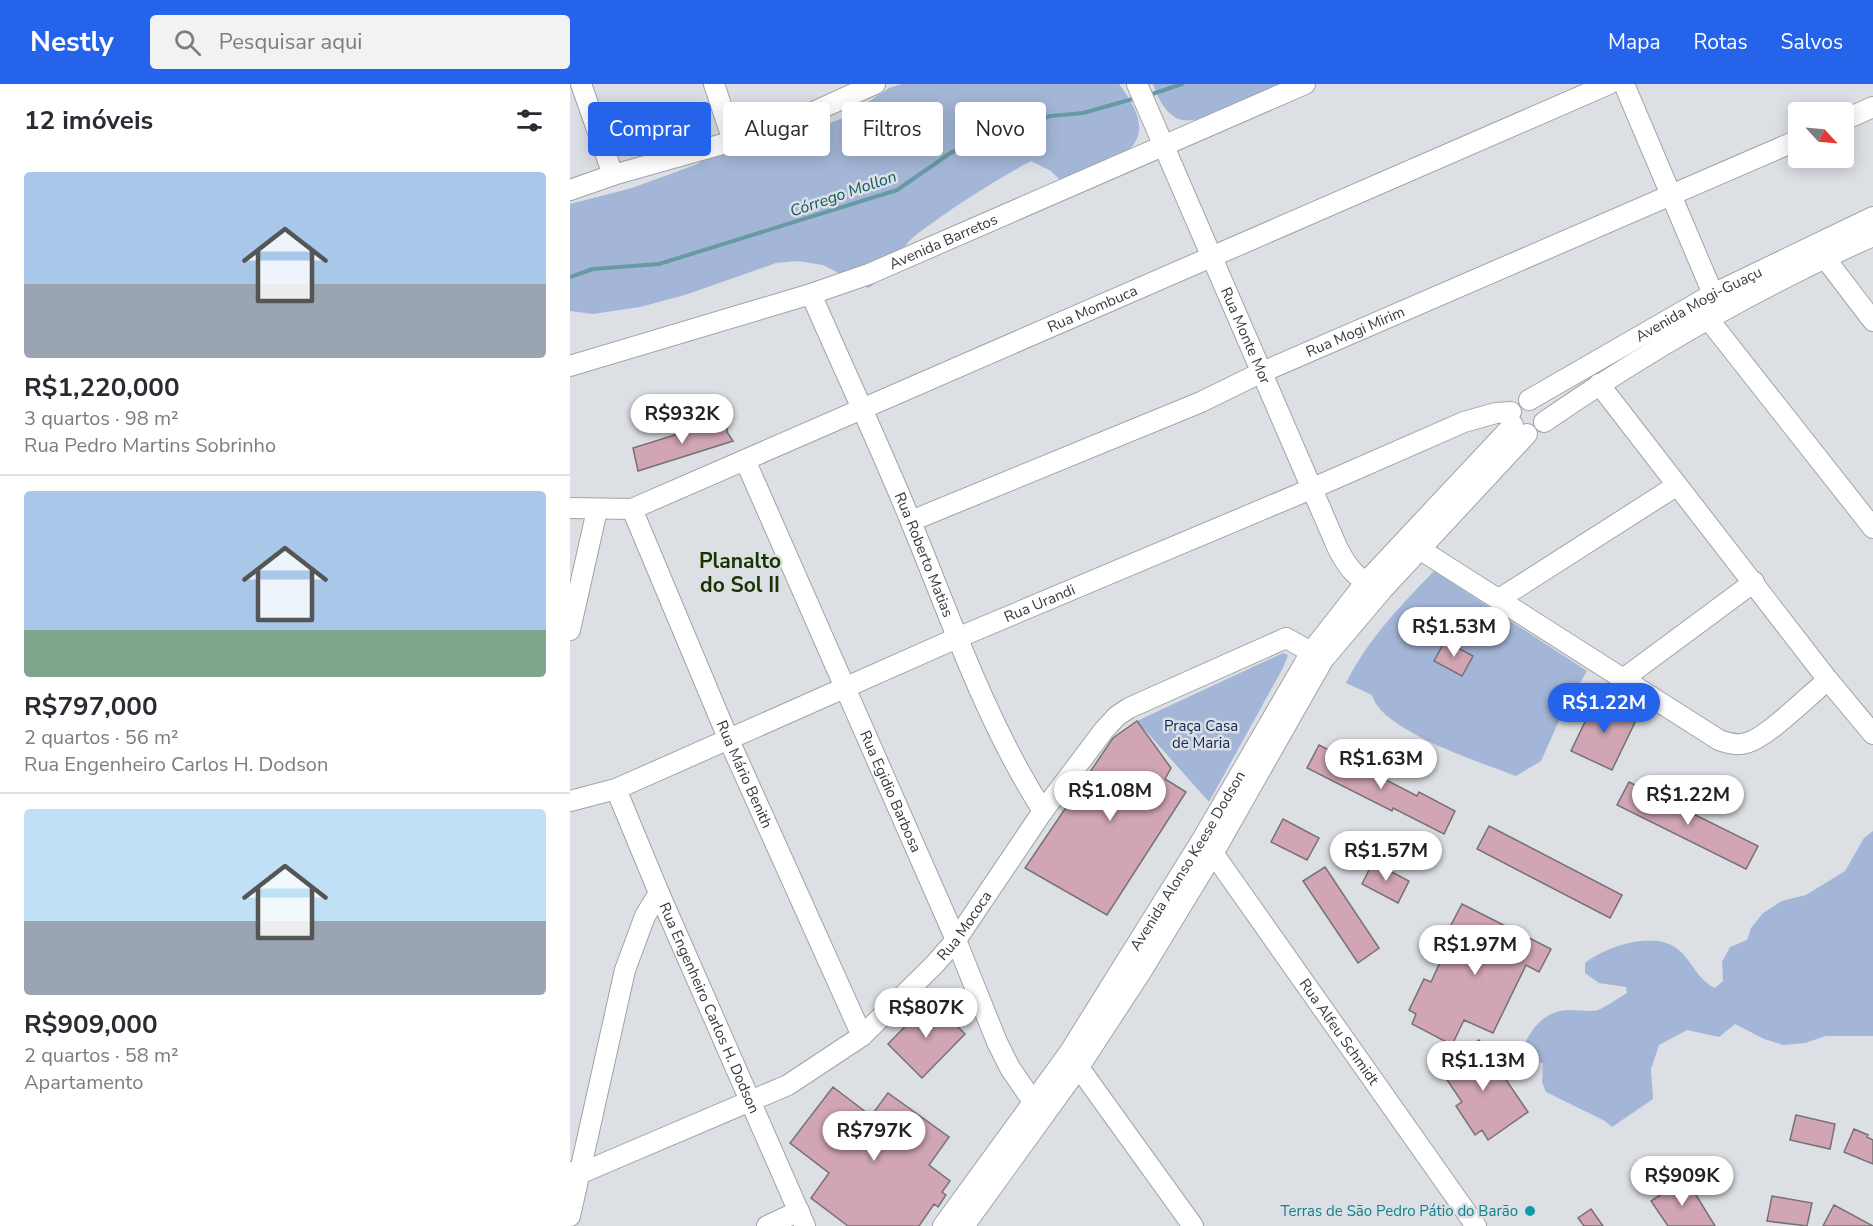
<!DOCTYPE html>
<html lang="pt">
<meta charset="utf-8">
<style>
:root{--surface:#fff;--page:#f2f2f3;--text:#2b2b33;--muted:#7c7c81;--line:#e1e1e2;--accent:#2563eb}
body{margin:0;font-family:"Nunito Sans",sans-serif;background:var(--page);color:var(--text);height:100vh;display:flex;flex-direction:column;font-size:22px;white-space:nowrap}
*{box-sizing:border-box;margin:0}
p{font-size:20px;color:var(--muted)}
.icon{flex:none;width:33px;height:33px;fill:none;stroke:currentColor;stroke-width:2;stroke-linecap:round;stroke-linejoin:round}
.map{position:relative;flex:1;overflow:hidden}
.sheet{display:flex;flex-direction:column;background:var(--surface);width:570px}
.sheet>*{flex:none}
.hud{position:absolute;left:18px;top:18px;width:570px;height:54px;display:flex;gap:12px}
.needle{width:39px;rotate:116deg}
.fabs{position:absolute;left:1218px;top:18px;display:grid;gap:12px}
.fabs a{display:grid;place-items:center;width:66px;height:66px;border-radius:6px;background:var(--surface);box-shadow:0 3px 15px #0003;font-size:30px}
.price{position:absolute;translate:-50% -51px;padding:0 14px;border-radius:21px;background:#fff;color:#222;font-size:20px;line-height:39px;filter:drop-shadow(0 2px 3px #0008)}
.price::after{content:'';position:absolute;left:50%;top:36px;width:18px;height:14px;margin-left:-9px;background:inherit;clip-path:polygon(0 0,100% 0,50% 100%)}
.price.selected{background:var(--accent);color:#fff}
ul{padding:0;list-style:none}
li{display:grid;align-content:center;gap:12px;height:318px;padding:0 24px}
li+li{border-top:2px solid var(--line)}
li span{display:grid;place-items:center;height:186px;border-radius:6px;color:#555}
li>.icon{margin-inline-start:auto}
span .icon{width:108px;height:108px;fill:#fffc;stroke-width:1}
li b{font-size:26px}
h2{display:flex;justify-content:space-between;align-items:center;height:72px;padding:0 24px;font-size:26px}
.tag{padding:0 21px;border-radius:6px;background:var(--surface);box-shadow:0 3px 15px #0003;font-size:21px;line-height:54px}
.tag.selected{background:var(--accent);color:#fff}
header{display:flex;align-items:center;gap:36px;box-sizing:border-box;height:84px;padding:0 30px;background:var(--accent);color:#fff}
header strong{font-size:28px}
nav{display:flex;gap:33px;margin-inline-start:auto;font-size:21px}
.search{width:420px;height:54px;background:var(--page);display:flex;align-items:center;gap:15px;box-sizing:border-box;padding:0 21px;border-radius:6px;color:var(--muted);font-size:22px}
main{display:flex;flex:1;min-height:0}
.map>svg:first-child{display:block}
.green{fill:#a4b6d7}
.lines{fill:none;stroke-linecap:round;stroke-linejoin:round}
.stream{stroke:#679aa3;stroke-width:4}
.building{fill:#d1a5b4;stroke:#777173;stroke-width:1.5}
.minor-casing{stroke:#a0a3a7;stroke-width:22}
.minor{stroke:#fff;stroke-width:20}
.culture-dot{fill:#0f9aa8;stroke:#dcdfe4;stroke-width:2}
.labels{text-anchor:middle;stroke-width:5;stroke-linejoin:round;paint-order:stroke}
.street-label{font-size:15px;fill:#38393b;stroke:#dcdfe4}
.park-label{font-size:15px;fill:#112754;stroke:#dcdfe4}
.culture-label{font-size:15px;fill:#0d838f;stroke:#dcdfe4;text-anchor:end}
.water-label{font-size:16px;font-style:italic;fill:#105963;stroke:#dcdfe4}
.district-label{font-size:21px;font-weight:bold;fill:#183302;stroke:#dcdfe4}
</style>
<header>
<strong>Nestly</strong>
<div class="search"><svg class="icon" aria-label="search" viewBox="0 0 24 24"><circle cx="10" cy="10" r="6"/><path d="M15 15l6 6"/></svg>Pesquisar aqui</div>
<nav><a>Mapa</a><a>Rotas</a><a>Salvos</a></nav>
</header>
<main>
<section class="sheet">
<h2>12 imóveis<svg class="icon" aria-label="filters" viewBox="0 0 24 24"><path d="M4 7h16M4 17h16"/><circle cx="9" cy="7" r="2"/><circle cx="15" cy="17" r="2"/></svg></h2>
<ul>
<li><span style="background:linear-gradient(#a9c7e8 60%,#9aa5b1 0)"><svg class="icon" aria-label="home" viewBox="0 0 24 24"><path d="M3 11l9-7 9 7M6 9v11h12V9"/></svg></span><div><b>R$1,220,000</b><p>3 quartos · 98 m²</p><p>Rua Pedro Martins Sobrinho</p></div></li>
<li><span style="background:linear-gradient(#a9c7e8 75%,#7fa58c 0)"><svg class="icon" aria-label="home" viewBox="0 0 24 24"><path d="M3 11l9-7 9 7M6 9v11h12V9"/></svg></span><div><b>R$797,000</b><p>2 quartos · 56 m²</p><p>Rua Engenheiro Carlos H. Dodson</p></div></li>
<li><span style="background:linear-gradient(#bfe0f5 60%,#9aa5b1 0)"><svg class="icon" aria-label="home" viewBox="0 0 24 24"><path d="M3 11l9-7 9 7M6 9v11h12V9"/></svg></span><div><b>R$909,000</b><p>2 quartos · 58 m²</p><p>Apartamento</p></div></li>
</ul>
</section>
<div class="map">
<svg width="1303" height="1142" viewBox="0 0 1303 1142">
<rect width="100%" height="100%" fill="#dcdfe4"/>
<path class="green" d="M332 0H549C589 53 566 69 513 90 505 93 497 92 491 97L481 87 461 77C422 98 383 123 347 150 328 165 314 197 298 204L253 181 228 177 206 179 115 211 70 223 23 230 0 227V120L62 104 125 81 148 69 238 47 276 33 319 4Z
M583 0H719C698 10 627 46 606 34 594 27 587 12 583 0Z
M864 487 1017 587 993 628 971 677 946 692C913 679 811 647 802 611L776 599C798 555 831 521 864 487Z
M713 569 718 571 714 582 639 718 567 637Z
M1303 747V952H1256L1235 959 1213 961 1194 955 1165 940 1149 953 1117 946 1089 961 1081 985 1083 1015 1042 1043 1035 1037 976 1008 972 998 973 979 953 977 948 974C958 950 971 926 1000 926 1009 926 1020 928 1028 926 1038 922 1048 914 1057 909L1056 903 1029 899 1015 889V879C1037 862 1086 845 1110 867 1123 879 1128 896 1145 904L1153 897 1152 878 1160 863 1177 856 1181 844 1193 829 1212 817 1236 811 1275 787 1294 754Z"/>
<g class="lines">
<path class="stream" d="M579 11 612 0
M0 193 23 185 89 180 327 106 382 68 480 32 513 29 566 14"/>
</g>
<path class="building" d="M159 334 157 348 163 357 68 387 63 364Z
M875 557 903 572 892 592 864 577Z
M1027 613 1068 632 1042 686 1001 667Z
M567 637 601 684 595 695 616 708 537 831 455 784 543 654Z
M749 661 847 712 849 708 885 727 874 750 823 724 822 727 737 684Z
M1059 698 1188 762 1176 785 1047 721Z
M713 735 749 754 737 776 701 758Z
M919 742 1052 811 1040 834 907 765Z
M803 778 839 797 828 819 792 800Z
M755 783 809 864 788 879 733 797Z
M892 820 981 865 969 888 956 881 923 949 894 936 882 961 842 940 846 930 839 926 854 895 861 898 885 846 880 843Z
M361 916 395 950 352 994 318 960Z
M909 956 958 1028 918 1056 912 1046 905 1051 886 1022 892 1018 869 984Z
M263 1003 301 1032 318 1009 379 1053 359 1081 380 1097 372 1108 376 1111 368 1123 364 1120 349 1142H278L241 1114 259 1089 220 1059Z
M1226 1031 1265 1040 1260 1065 1220 1056Z
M1284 1045 1298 1051 1297 1053 1303 1056V1080L1274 1068Z
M1115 1095 1126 1111 1145 1142H1098L1081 1117Z
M1202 1112 1242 1119 1237 1142 1197 1137Z
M1264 1121 1303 1142H1253Z
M1021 1125 1033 1142H1014L1008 1134Z"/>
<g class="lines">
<g class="minor-casing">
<g id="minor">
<path d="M11 0 43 91"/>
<path d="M144 0 163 57"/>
<path id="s1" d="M567 0 768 465C778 484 787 496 808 503"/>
<path d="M1054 0 1143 210"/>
<path d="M1274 36 1303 23"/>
<path d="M0 106 43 91 206 45 305 0"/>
<path d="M1248 165 1303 237"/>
<path id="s2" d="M241 210C274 286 310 362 341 438 381 535 416 638 473 727"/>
<path d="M1139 236 1303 444"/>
<path id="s3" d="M0 282 241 210 299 190 735 0"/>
<path d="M1029 300 1258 596 1303 650"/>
<path id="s4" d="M959 316 1143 210 1303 133"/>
<path d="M974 338C1077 267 1188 203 1303 152"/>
<path id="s5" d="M175 376 386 856 427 958 440 984 470 1028"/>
<path id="s6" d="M0 424 62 425 1039 0"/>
<path id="s7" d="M62 425 158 654 292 952"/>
<path id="s8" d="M341 437 631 318 690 289 1228 56"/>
<path d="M851 466 1149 656C1158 659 1167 662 1176 659 1197 654 1239 611 1258 596"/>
<path d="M929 515 1106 402"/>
<path d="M0 546 27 426"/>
<path d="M1053 595 1184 498"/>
<path id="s9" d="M46 705 89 809 235 1142"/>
<path id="s10" d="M0 717 46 705 387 554 741 405 894 338 926 329 941 328"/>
<path id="s11" d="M636 759 906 1142"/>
<path d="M502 974 623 1142"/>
<path id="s12" d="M0 1088 9 1090 218 1001 292 952 364 881 386 856 473 727 534 646 547 632 559 624 716 554 741 568"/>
<path d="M0 1132 55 886 75 832 89 809"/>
<path d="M197 1142 229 1127"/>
<path id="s13" d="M373 1142 499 969 633 754 741 568 795 499 943 341"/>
<path d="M394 1142 509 983 571 888 644 768 753 576 813 505 957 350"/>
</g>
</g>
<use href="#minor" class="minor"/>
</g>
<circle class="culture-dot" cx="960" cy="1127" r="6"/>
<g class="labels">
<g class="street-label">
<text dy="5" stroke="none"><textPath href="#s3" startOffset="394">Avenida Barretos</textPath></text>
<text dy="5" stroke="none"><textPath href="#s4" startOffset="195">Avenida Mogi-Guaçu</textPath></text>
<text dy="5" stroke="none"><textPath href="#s6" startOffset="564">Rua Mombuca</textPath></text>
<text dy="5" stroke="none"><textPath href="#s8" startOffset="483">Rua Mogi Mirim</textPath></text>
<text dy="5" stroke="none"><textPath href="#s1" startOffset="274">Rua Monte Mor</textPath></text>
<text dy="5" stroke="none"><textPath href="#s2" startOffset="284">Rua Roberto Matias</textPath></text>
<text dy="5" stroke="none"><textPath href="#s10" startOffset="510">Rua Urandi</textPath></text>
<text dy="5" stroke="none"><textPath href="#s7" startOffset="288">Rua Mário Benith</textPath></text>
<text dy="5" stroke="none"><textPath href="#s5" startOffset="362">Rua Egidio Barbosa</textPath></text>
<text dy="5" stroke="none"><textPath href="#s13" startOffset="440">Avenida Alonso Keese Dodson</textPath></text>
<text dy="5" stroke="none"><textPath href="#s12" startOffset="476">Rua Mococa</textPath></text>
<text dy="5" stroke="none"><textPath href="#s9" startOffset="238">Rua Engenheiro Carlos H. Dodson</textPath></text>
<text dy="5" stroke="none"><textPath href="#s11" startOffset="231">Rua Alfeu Schmidt</textPath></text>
</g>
<g class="park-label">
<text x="631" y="647">Praça Casa<tspan x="631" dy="17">de Maria</tspan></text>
</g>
<g class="culture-label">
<text x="948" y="1132">Terras de São Pedro Pátio do Barão</text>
</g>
<g class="water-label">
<text transform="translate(273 109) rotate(-19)" y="6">Córrego Mollon</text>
</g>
<g class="district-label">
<text x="170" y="484">Planalto<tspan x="170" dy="24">do Sol II</tspan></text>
</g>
</g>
</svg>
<div class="fabs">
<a><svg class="needle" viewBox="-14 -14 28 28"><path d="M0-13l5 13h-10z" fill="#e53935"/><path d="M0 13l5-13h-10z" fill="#7c7c81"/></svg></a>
</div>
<b class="price" style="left:112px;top:361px">R$932K</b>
<b class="price" style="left:884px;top:574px">R$1.53M</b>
<b class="price selected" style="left:1034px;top:650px">R$1.22M</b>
<b class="price" style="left:811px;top:706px">R$1.63M</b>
<b class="price" style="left:540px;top:738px">R$1.08M</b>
<b class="price" style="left:1118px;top:742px">R$1.22M</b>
<b class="price" style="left:816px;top:798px">R$1.57M</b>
<b class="price" style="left:905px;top:892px">R$1.97M</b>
<b class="price" style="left:356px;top:955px">R$807K</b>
<b class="price" style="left:913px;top:1008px">R$1.13M</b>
<b class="price" style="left:304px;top:1078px">R$797K</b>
<b class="price" style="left:1112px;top:1123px">R$909K</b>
<div class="hud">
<a class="tag selected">Comprar</a>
<a class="tag">Alugar</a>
<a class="tag">Filtros</a>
<a class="tag">Novo</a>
</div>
</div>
</main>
